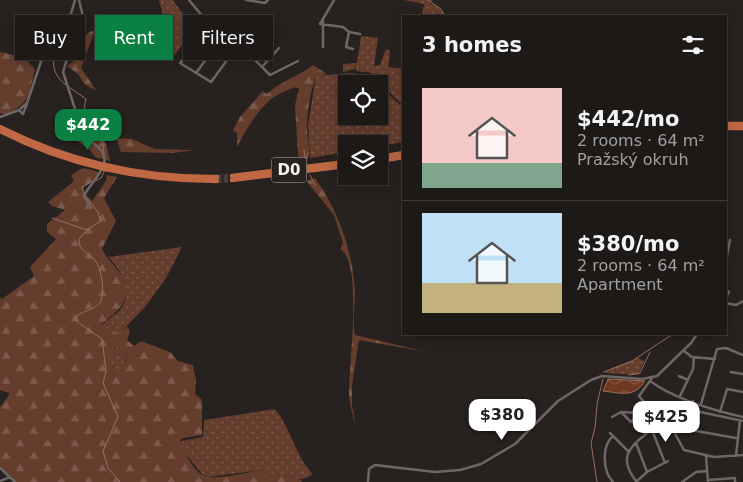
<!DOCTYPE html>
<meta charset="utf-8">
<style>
:root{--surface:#1d1917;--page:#2a2624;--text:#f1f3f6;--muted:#a0a0a1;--line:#3b3836;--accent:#0b8043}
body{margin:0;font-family:"DejaVu Sans",sans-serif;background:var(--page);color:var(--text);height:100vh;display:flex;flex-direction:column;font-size:19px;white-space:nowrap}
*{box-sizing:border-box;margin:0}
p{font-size:16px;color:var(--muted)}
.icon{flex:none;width:28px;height:28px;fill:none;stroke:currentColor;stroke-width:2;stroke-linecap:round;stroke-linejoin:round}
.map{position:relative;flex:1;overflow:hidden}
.sheet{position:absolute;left:402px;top:15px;width:325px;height:320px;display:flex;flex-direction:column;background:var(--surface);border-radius:0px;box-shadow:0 2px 12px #0003,0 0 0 1px var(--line)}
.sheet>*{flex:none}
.guide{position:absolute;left:15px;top:15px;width:312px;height:45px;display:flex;gap:10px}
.fabs{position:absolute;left:338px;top:75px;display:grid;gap:10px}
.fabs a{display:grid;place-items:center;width:50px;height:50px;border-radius:0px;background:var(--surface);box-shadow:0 2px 12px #0003,0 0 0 1px var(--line);font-size:25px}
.price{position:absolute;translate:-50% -42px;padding:0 11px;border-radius:10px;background:#fff;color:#222;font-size:16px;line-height:32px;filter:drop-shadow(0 1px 2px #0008)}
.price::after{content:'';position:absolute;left:50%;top:30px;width:15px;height:11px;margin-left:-8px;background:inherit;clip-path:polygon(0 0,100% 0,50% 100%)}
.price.active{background:var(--accent);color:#fff}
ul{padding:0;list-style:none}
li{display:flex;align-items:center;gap:15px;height:125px;padding:0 20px}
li+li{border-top:1px solid var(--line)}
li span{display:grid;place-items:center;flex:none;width:140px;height:100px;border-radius:0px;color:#555}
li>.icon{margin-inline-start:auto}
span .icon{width:60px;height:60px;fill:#fffc;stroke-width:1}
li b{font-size:21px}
h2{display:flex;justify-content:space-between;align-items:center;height:60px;padding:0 20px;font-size:21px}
.pill{padding:0 18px;border-radius:0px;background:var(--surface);box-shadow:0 2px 12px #0003,0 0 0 1px var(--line);font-size:18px;line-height:45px}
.pill.active{background:var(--accent);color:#fff}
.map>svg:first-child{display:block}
.grass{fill:url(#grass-dots)}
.forest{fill:url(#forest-firs);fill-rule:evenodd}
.water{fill:url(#water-waves);stroke:#98705e}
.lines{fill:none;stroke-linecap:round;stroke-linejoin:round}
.stream{stroke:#98705e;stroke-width:1}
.highway-tunnel{stroke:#46403e;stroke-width:4.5;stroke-dasharray:4.5 2;stroke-linecap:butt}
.minor{stroke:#6d6664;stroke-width:2.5}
.highway{stroke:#bf6843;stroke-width:4.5}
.labels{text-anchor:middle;stroke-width:5;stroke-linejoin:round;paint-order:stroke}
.shield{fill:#27211f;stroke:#b8b3b1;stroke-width:1}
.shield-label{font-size:15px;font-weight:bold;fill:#f6f2f0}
</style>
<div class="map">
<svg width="743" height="482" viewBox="0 0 743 482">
<defs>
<pattern id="grass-dots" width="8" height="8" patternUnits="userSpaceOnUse" patternTransform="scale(1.25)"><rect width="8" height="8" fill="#643d2d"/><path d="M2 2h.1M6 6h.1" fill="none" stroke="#7b5a4c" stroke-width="1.8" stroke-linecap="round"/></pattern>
<pattern id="forest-firs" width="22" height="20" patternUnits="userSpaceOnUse" patternTransform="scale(1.25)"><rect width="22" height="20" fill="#643d2d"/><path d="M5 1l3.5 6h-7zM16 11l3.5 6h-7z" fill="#7b5a4c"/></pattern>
<pattern id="water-waves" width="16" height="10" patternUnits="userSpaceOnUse" patternTransform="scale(1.25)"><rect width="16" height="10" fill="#703820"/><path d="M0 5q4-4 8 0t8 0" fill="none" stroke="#855541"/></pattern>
</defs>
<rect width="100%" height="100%" fill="#27211f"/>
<path class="grass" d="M159 0H173L194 29 174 56Z
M404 0H433L430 3 438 7 446 16H422L424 4Z
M239 25 257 34 246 48 230 39Z
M361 36 378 38 374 66 380 65 386 49 390 50 388 71 389 67 404 69V106L387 90 388 83 372 73 356 71V65L355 69 343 72V64L357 63Z
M350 73 366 75 377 84H346V116H379V86L404 108V142L379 146V144H346V152L310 158 308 125 316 76Z
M182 247 166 278 145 307 125 328 121 336 102 326C106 319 115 316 120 310 134 291 122 271 108 257Z
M118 346 123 356 126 351C128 364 120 371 113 381L114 369 106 354Z
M638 358 644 361 638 375 605 373 612 368Z
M275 409C291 429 296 456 311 472L312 475 303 479 266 474 262 470 208 477 203 475 184 452 181 441 203 437 204 420Z"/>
<path class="forest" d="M95 30 81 68 96 90C88 88 82 83 79 75L67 66C70 63 74 62 76 59 83 49 81 33 95 30Z
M0 52 23 57 35 69C28 95 32 102 5 115L0 113Z
M313 65 327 74 316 77C310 92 308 108 307 124 306 135 312 150 307 160L300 161 298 154 295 105 299 89 296 87C264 96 253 119 237 146V133L233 130 240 117 263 91 267 94C280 81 298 77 313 65Z
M82 121 106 143 110 161 95 157 90 150 71 137 78 122Z
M116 138 132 139 155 149 195 150 173 153 121 152Z
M83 168 99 172 95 180 84 187V192L92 201 106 181 107 175 117 177 104 198 116 221 102 249C111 268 137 279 122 305 117 313 107 318 102 325L121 335 127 326 130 332 127 340 134 346 141 341 170 352 178 361 193 365 196 380 195 394 202 400V435L183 438 180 440C184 451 194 474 207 477 221 479 247 472 262 470L266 474 299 478 302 482H16L0 467V407L9 395V393L0 390V297L2 299 34 276 30 267 56 239 47 232V224L65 210 52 206 48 202 74 181 71 175ZM118 346 123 356 126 352C129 363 120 371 113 380L114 369 107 355 113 357 115 348Z
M315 178C339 212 353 252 355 293 355 307 352 322 355 335L427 352 359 340 352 385V406L356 426C353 417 350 406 349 396 348 370 364 262 340 249L343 243 334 215 308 183 307 181Z"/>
<path class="water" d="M608 379 645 381C635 398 620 393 603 391Z"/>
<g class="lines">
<path class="stream" d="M428 0 441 9 445 16
M66 85C56 77 51 68 55 55L78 30
M69 87 86 99 81 123 85 131 103 143 105 164
M304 150 306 162
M310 175 315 185
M95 181 101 178 105 170
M84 195 82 187 91 182
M87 198 98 212 101 221 87 230 79 239C79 252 87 252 94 259 102 267 106 296 99 304 92 311 83 310 76 317V321L102 339 106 371 103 383 118 417 103 451 108 468 120 482
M52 218 87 230
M604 372 632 361 673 334
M629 375 640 373 650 352
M597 404 603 379
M597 482 591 443 595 428 597 405"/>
<path class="highway-tunnel" d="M217 177 232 176
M217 181 232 180"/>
<path class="minor" d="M79 0 84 21 72 42 63 72 76 112 79 132C84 138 92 141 98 147 117 163 89 183 84 196L89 204
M189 0 213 29 244 49 270 75 298 61
M246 0 265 3 268 0
M334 0 320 24 343 27 349 32 360 34
M323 20V47
M211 27 180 63 211 82 238 45
M45 30H54
M349 32 346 47 353 49
M262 67 279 48
M196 73 223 36
M19 110 23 114 27 104
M0 117 19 110 27 103 49 38C53 30 58 31 64 26 71 19 72 9 75 0
M726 261 730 240
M726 290 729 292 726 297
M726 303 736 305 743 301
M684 351 692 357 715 359
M731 372 743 374
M679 376 688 380
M650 381C676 400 712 410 743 417
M680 396 693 369 694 357
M701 404 717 349 726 348 743 355
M691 410 743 421
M720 412 727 389 743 392
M640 413 621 412 631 422 647 407
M612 417 621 412
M657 418 665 411
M686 429 693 401
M652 430 665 463
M610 433 628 451
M613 436C601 446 603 472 613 482
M736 438 679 428 674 432 684 450 714 457 743 455
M636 443 647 472
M706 456 708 482
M736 456 740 420
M0 468 15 482
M708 480 735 478V482
M0 481 10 477
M636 481C614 453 636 443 657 425V418L639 396 652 378
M368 482 369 469 375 465 435 472 460 470 481 464 515 444 558 401 591 380 602 376 642 379 657 376 691 343 697 334
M636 482 647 472 668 461
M682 482 696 472 707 471"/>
<path class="highway" d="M726 124H743
M0 127C68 161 141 178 217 177
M726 128H743
M0 131C68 166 142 181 217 181
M379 157 404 153
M379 161 404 157
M232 176 346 162
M232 180 346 166"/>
</g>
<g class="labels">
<rect class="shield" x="271.5" y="157.5" width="35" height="25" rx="4"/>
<g class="shield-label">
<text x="289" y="175">D0</text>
</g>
</g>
</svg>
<div class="fabs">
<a><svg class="icon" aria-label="locate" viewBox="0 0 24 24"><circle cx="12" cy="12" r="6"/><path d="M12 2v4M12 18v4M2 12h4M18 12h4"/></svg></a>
<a><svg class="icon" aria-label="layers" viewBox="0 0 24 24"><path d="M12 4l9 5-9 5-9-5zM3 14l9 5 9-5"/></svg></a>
</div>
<b class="price active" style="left:88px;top:151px">$442</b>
<b class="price" style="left:502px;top:441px">$380</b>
<b class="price" style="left:666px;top:443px">$425</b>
<div class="guide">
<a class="pill">Buy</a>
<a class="pill active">Rent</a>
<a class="pill">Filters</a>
</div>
<section class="sheet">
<h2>3 homes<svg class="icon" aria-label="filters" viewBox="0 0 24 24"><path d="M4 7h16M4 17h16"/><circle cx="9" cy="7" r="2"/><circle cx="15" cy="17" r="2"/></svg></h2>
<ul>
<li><span style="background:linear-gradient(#f6c9c9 75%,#7fa58c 0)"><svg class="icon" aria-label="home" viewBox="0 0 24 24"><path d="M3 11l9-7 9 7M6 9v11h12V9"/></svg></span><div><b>$442/mo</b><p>2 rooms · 64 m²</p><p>Pražský okruh</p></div></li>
<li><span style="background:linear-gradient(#bfe0f5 70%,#c2b280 0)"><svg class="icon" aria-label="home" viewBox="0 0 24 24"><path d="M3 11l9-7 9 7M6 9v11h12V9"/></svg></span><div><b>$380/mo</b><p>2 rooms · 64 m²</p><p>Apartment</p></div></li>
</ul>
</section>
</div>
